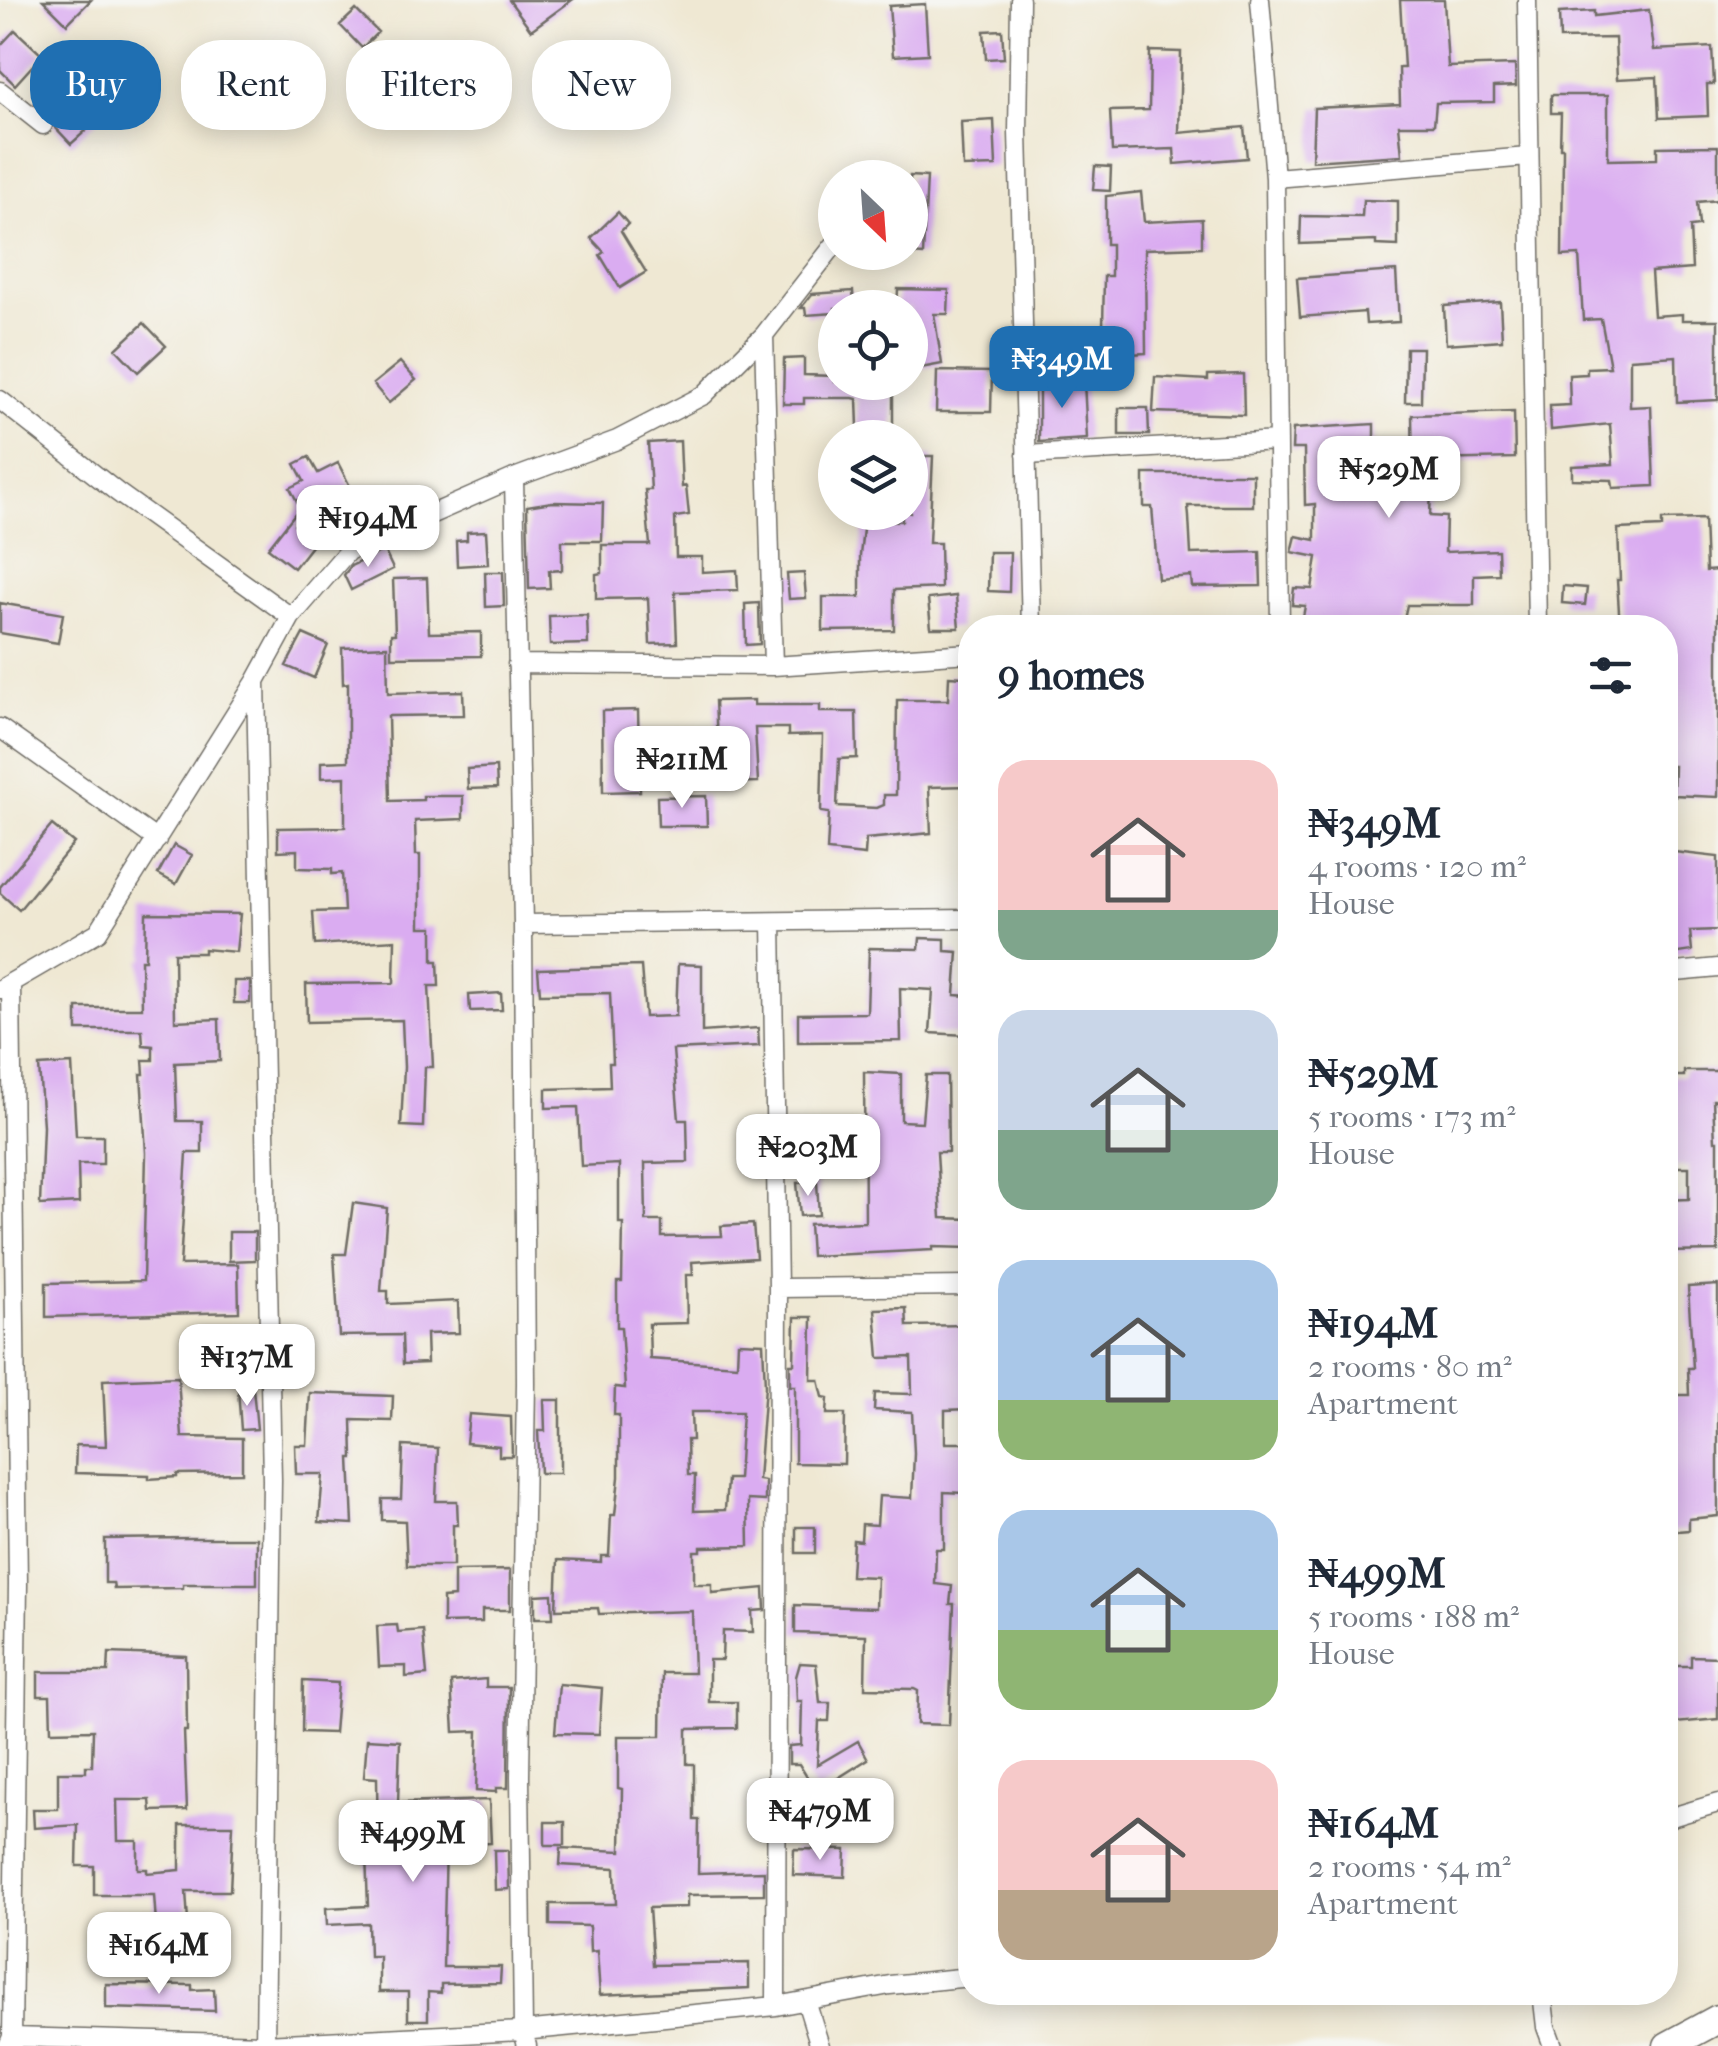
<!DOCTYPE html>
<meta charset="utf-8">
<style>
:root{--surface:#fff;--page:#f2f2f3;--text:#1f2937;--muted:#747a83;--accent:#1f6fb2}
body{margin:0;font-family:"IM FELL French Canon",serif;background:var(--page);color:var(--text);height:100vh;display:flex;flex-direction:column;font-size:38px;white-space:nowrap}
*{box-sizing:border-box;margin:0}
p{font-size:32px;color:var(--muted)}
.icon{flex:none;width:55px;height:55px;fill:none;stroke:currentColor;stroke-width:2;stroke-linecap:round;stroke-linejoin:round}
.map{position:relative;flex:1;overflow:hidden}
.panel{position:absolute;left:958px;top:615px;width:720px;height:1390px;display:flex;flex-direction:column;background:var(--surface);border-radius:40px;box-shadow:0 5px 25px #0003}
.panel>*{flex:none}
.hud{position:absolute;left:30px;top:40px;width:778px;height:90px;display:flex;gap:20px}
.needle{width:65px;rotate:155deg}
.fabs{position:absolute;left:818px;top:160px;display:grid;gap:20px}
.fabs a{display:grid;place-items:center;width:110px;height:110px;border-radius:50%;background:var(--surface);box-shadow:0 5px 25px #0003;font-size:50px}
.price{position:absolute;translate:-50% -85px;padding:0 22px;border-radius:20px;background:#fff;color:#222;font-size:32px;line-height:65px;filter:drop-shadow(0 2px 5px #0008)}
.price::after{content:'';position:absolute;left:50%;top:60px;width:30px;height:22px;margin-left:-15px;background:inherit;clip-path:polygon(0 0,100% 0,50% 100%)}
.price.selected{background:var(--accent);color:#fff}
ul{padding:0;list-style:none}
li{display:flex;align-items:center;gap:30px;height:250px;padding:0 40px}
li span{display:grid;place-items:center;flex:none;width:280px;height:200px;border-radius:30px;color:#555}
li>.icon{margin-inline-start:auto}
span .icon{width:120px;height:120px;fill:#fffc;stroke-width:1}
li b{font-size:42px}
h2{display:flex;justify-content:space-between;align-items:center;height:120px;padding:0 40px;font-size:42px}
.chip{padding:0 35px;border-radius:40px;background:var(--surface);box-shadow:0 5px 25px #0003;font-size:35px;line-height:90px}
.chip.selected{background:var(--accent);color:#fff}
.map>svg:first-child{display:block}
.building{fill:#daacf1;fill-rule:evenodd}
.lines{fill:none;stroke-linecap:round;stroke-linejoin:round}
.street-casing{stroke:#706d66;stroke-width:21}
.secondary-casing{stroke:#706d66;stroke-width:31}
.street{stroke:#fff;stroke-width:18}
.secondary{stroke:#fff;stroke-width:28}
</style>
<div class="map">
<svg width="1718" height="2046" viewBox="0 0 1718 2046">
<rect width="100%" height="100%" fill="#f6f6f2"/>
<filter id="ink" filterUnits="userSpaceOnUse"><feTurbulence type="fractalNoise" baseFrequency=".01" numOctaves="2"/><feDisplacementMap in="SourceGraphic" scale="20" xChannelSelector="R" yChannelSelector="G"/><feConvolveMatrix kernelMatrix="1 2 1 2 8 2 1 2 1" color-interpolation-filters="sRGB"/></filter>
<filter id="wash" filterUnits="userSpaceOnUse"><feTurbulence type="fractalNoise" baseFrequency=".0048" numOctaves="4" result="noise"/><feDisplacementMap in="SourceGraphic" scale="40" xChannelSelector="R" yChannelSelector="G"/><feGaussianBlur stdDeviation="2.25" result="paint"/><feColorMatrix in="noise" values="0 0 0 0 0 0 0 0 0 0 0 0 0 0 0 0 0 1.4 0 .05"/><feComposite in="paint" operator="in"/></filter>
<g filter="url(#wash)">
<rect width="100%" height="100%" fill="#efe8d3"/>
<g id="blocks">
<path class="building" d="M43 0H91L67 24Z
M509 0H572L531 30Z
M1400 0H1444L1448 67 1515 65 1516 86 1494 87V102L1436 103 1434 125H1399L1402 155 1312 161 1314 108 1400 104 1399 68H1404Z
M925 4 928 54 893 56 889 6Z
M356 10 378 32 362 48 340 25Z
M1649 10 1654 50 1712 47 1714 84H1707L1708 116 1659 118 1657 77 1617 79 1615 38 1560 39 1559 13 1594 11V16Z
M15 30 42 55 15 85 0 70V46Z
M1002 30 1004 58 986 59 984 31Z
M1150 51 1181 52 1179 133 1244 127 1247 158 1175 164 1174 149 1112 151 1110 111 1149 110Z
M62 77 100 118 71 144 55 127 51 116 35 103Z
M1551 95H1608V160L1657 159V147L1718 146V200L1697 202 1699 226 1690 227 1692 269 1651 272 1654 316 1682 314V320H1718V400L1677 402 1676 356 1630 359V407L1651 406 1654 486 1613 488 1612 480 1572 479V466L1613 464 1610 424 1551 430 1550 406 1570 405 1569 375 1587 374V368L1610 367 1601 319 1583 320 1579 255 1562 256 1563 148H1560L1561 113H1551Z
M994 120 996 166 963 167 961 122Z
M1095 166 1111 167 1110 191 1093 190Z
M910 176 927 177 923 255 910 254Z
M1141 192 1144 222 1202 219V247L1145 249 1146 353 1113 355 1112 328H1103L1104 276H1111V244H1106V196Z
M1363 200 1398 201V246L1376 245V241L1300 244 1301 216 1362 217Z
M618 212 628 224 621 231 646 272 620 288 600 255 604 252 591 238Z
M1396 271 1399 322 1366 324 1365 312 1300 317 1297 278Z
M898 289 949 290 948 314H934L942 364 910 370V308H897Z
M853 291 854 308H835V313L806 315 805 308H801L812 294Z
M1500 302 1502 340 1446 344 1444 306Z
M144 323 166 346 138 372 116 349Z
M1406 348H1422L1421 402H1405Z
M804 358V375L835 376V382H893V425L858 427 857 399 853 398H804V404H783L784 359Z
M400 362 416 380 389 403 373 384Z
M937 371 992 372 991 412H936Z
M1243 374 1244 415 1153 412 1155 377 1208 380V375Z
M1039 381H1084L1087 439 1039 442Z
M1119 408H1148L1149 435H1119Z
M1514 412 1515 458 1432 460 1430 516 1446 517 1445 552 1498 550 1499 574 1474 575V605H1407L1402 628H1301L1305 606 1292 605 1294 588 1312 589 1317 557 1292 552 1296 536 1315 540V504L1305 505 1304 449H1292L1293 429 1374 424V467L1413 466 1412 415Z
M680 441 682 487 686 486 689 515 675 517 676 557H702V572L737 570 738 590 675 592 677 643 650 644 648 598 596 599V574L602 573V545H650L645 490H651L648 443Z
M910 456H933L929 543H940L941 588 894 590V630L823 631V597H860V555L864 520 902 521V512H910Z
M309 457 318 473 338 463 354 494 295 525 315 541 294 568 268 548 300 507 290 488 304 481 295 464Z
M1144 474H1253V506H1188L1189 517 1191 554 1260 552 1261 586 1192 587 1191 576 1158 579 1152 507H1144Z
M552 502 603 503 602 541H562V570L549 571 550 588 529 589 527 506Z
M1704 519 1706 571 1718 570V797L1673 795 1674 766H1667L1665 689 1669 688 1665 627 1620 628 1617 580H1620L1618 529 1662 527V520Z
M486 531 488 564 457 566 456 541 467 540V532Z
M384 550 393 569 351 590 344 575 351 566Z
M989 552H1010L1009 592 988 591Z
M485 572H503L504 606 486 607Z
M804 573 806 598 789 599 787 574Z
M427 578 429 633 481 632V656L391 657V634H395L393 579Z
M1563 586 1587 588 1585 605 1562 603Z
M956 596 959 628H931L928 599Z
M0 603 63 614 58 643 0 633Z
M759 603 760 644 746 645 745 604Z
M587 615 588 644 550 645 549 616Z
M303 634 328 645 314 678 286 666Z
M387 646 388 693 463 691 464 715 388 716 390 801 423 800V796H463V819L415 821 416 855H420V927H433V961H438L439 986H429L433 1067H425L423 1127 401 1126 404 1067 402 1020 307 1022 306 984 394 983 395 940 315 945 313 912 344 911 342 873 332 874V869L297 868V850L278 851V828L345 827V777L321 778V762L348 761V683L343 684 342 648Z
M949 676 963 677 966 711H970V786L929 787 931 833 866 839 865 855 827 851 829 813 821 812 823 735 788 736V728H755L758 782 719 783 715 701 754 700V705H820V712H856L857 758 839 759 837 806 877 808 884 805V795H896L897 700H948Z
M638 710 640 791 603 792 602 711Z
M496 767 497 788 468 789 467 769Z
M706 796 707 826H658L657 797Z
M52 825 74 843 19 910 0 893V887Z
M174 845 192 855 176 884 158 874Z
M1674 852 1718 857V930L1690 931 1692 951 1665 955V865H1673Z
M146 913 240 914 236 952 204 949V953H174L175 1021 219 1019 220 1061 175 1063 177 1121H202V1153H187L180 1265 238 1264 239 1312 46 1317V1283L143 1281 146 1153 141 1074H144L143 1060H153V1046L143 1045 142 1030H77V1008H142L141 960H145Z
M920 938 945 939V951L958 952 955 995 969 996 966 1035 930 1033 933 990 900 988 901 1041 798 1042V1014L867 1013 869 948 919 949Z
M678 964 702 965V1032L758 1028 759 1046 673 1050 679 1120H687L688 1162 645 1163 646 1221H662V1237L722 1236 721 1226 753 1224 756 1258 692 1262 693 1275H686L687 1323 649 1324 650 1359 737 1365 738 1342 763 1343 765 1386 758 1480 765 1481V1501L748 1500 749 1546 701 1547V1551H694V1584H712V1593L764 1588 765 1610 752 1611 753 1632 723 1631 722 1660H709V1702H737V1728L687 1729V1764H694V1820H699L698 1873 764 1871V1894L687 1895V1907L649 1908 653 1965 749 1963V1988L600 1995 597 1951 590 1952 589 1926 550 1925V1904H616L615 1868 560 1865 561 1848 621 1851 622 1789 618 1788V1736H661L662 1673H694L692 1611 599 1614 598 1608 556 1609 558 1560 601 1562V1556H609L611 1515H615L619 1477V1415H614L615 1387 625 1388 621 1327H617V1282H622L623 1223H619V1164L581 1166 578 1107 546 1108V1089L610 1087 609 1063H613L610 993 540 994 538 969 641 966 645 1017 676 1016ZM691 1412H742L738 1479H727L725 1510 694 1511 695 1475H688L687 1440H692Z
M234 981H250V1003H234Z
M501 993 502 1010 470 1011 469 995Z
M72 1064 76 1136H103V1164H78L79 1203 40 1205 43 1126 39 1066Z
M1684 1071H1718V1100H1713L1715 1141H1718V1251L1665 1252V1200L1689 1199V1167H1665V1076H1684Z
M864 1072 901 1074V1121L922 1122 926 1075H947L948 1152H937L941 1218 970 1219V1248L933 1247V1250L811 1256 809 1224 865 1222Z
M748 1140H763V1163H748Z
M817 1182 819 1215 800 1216 797 1183Z
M353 1203 387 1208 381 1291H388V1304L458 1301 459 1333 426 1334 427 1363 403 1364 402 1335 339 1336 334 1254H346Z
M229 1232H255V1260L229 1261Z
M1718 1285V1516L1689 1519V1530L1665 1532V1395H1689L1688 1368H1693L1688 1287Z
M906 1308 907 1326 970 1325V1409L945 1410V1443H966L964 1493 944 1492V1549H936L935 1584 952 1586 950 1604H954L949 1725 917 1724 918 1691 914 1689 865 1688 866 1635 795 1633V1605L876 1608 877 1577 851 1576 853 1540 861 1541 862 1524 877 1525 879 1496 912 1498 914 1453 912 1412 874 1410 875 1393 912 1394 911 1357 879 1358 875 1309Z
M795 1317H812L811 1380H819L823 1397 828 1398 827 1414H845L844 1464 795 1463V1386H790V1364H794Z
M178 1377 182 1437 242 1438V1473L177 1474V1477L149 1479V1475L75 1473 76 1445 106 1446 103 1380Z
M253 1388 257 1429 241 1430 238 1389Z
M310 1393 393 1396 392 1421 352 1420 353 1458H350L353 1524 319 1522 323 1474H296L295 1445H307Z
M544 1400H560V1473H540L538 1431H545Z
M469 1414 511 1417 512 1456H499V1446L466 1443Z
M403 1446 438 1448 436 1501H457L458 1525H453V1566H407L405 1521 382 1520V1499H401Z
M796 1527H815V1553H796Z
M190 1538H257V1584H183V1588L114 1589 113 1583H105V1539Z
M510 1570V1610H482V1622L443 1623V1598L454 1597V1571Z
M552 1594 553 1618H535V1595Z
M397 1625 398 1632 423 1630 427 1675 406 1677V1666L379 1667 377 1626Z
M109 1653 186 1656 187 1731H184L187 1810 151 1811 150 1800H117L118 1841H138V1869H147V1873L180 1870V1825H233L230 1891H186L188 1921 156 1923 154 1895H94V1866H77L78 1825 34 1828 33 1809H58V1772H86V1766H92L93 1730 51 1731 50 1696H38V1672H108Z
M1691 1656 1718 1657V1719L1665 1724V1666H1691Z
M800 1663 816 1664 820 1703H830L829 1721H819L817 1765 858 1741 868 1759 816 1792 799 1764H789V1746L801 1745 802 1701H797L796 1677Z
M486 1679V1687H509L508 1788H496V1792L476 1791 478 1731 454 1732 451 1682Z
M303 1681 338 1683 334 1733 302 1732Z
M559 1684 602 1688 599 1734 555 1733Z
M367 1739 400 1741 398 1803 489 1800 491 1843 446 1845 443 1967H501L500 1983 441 1984V1993L428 1992V2020H408V1992H379V1956H369L368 1923 327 1925 326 1908 368 1906 366 1855 378 1854 377 1778 364 1777Z
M545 1822H565V1845H545Z
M794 1849 846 1850 845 1877 793 1875Z
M494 1850H508L509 1889 495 1890Z
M106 1984 192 1985V1990L214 1989 215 2011 106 2008Z"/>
</g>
</g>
<g filter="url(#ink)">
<use href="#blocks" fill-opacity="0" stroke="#706d66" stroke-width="2.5"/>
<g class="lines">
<g class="street-casing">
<path id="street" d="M1020 0 1018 132 1031 628
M1260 0 1275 178 1280 628
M1527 0 1537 628
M0 91 43 125
M1275 178 1528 157
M764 335 773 666
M0 400 117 492 291 617
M1026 455 1278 441
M514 478 523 924 526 1383 520 1776 523 2031 527 2046
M517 664 773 666 970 653
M256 681 272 1480 265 2046
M0 728 157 840
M772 922 778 1288 776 2006
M523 924 970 919
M1665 973 1718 968
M0 989 98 932 256 681 291 617 348 551 514 478 617 440 704 395 764 335 835 244
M778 1288 970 1286
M1665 1819 1718 1803
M1542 1992 1546 2027 1553 2046
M806 2001 820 2046
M12 2037 265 2044 523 2031 776 2006 890 1985 970 1977
M8 2046 12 2037 18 1584 11 984"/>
</g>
<g class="secondary-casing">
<path id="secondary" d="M1668 2046 1718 2019"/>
</g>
<use href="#street" class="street"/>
<use href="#secondary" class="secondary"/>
</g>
</g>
</svg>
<div class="fabs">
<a><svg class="needle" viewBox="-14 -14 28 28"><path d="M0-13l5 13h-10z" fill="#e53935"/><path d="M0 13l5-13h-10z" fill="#747a83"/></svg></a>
<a><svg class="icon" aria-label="locate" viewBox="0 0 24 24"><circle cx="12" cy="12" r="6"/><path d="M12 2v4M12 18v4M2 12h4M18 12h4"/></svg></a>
<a><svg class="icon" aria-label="layers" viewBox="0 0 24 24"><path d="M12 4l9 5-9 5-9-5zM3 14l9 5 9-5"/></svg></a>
</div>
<b class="price selected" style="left:1062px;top:411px">₦349M</b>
<b class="price" style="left:1389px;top:521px">₦529M</b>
<b class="price" style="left:368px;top:570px">₦194M</b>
<b class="price" style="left:682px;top:811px">₦211M</b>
<b class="price" style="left:808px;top:1199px">₦203M</b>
<b class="price" style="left:247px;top:1409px">₦137M</b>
<b class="price" style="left:820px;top:1863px">₦479M</b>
<b class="price" style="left:413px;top:1885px">₦499M</b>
<b class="price" style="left:159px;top:1997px">₦164M</b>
<div class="hud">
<a class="chip selected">Buy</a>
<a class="chip">Rent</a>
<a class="chip">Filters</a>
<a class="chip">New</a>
</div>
<section class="panel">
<h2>9 homes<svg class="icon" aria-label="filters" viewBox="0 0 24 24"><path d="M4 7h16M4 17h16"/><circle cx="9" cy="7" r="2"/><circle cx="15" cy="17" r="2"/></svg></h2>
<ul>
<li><span style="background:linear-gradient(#f6c9c9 75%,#7fa58c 0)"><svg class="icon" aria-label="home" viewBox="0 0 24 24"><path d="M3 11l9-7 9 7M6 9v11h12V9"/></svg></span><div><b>₦349M</b><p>4 rooms · 120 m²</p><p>House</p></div></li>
<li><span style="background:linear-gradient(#c9d6e8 60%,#7fa58c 0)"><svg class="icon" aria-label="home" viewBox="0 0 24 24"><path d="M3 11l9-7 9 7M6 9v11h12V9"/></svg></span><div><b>₦529M</b><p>5 rooms · 173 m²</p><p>House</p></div></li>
<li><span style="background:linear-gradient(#a9c7e8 70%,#8fb573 0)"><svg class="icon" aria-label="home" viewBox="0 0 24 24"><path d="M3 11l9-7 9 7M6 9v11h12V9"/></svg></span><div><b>₦194M</b><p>2 rooms · 80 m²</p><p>Apartment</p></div></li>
<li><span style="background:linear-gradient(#a9c7e8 60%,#8fb573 0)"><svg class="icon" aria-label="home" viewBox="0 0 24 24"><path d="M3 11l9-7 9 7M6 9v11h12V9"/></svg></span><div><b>₦499M</b><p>5 rooms · 188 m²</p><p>House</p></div></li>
<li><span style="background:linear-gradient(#f6c9c9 65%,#b9a48a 0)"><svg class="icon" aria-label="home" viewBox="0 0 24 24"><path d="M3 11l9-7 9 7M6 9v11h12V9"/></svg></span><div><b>₦164M</b><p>2 rooms · 54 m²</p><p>Apartment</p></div></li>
</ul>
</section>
</div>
